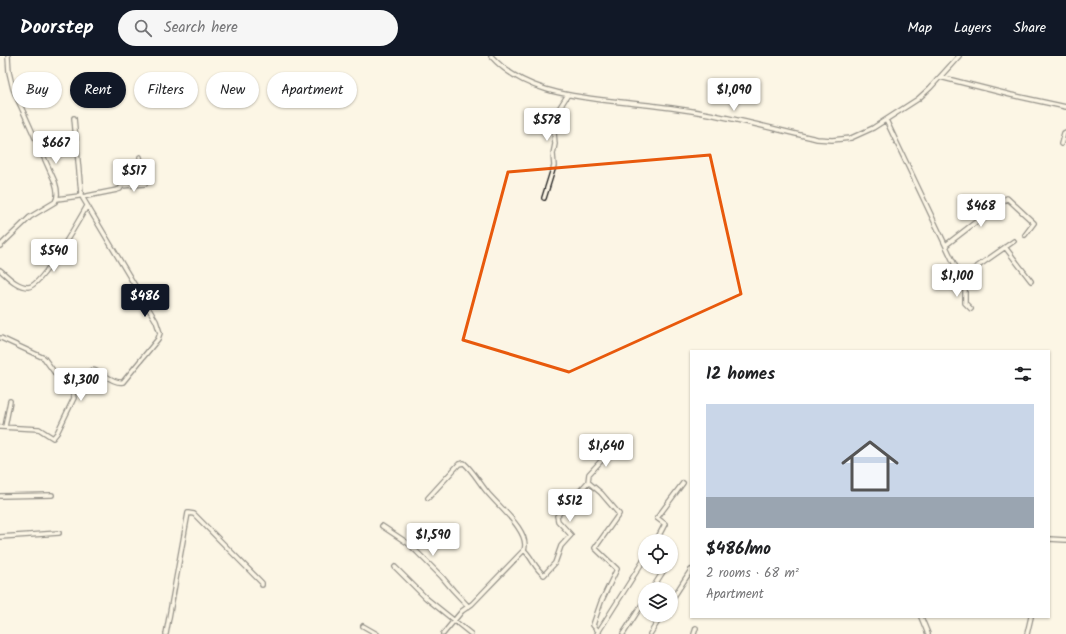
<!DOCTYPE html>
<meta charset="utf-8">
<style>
:root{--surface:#fff;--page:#f6f6f6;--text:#202124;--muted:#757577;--accent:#111827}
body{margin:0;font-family:Kalam,sans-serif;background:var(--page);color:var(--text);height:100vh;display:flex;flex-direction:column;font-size:15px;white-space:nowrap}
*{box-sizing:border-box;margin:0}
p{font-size:13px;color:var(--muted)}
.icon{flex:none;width:22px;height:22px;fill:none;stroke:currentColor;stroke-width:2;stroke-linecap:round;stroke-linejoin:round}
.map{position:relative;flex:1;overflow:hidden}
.drawer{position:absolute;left:690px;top:294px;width:360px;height:268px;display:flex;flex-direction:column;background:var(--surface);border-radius:0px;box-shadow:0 1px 3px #0004}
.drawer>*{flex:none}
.top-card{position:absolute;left:12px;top:16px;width:380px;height:36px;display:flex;gap:8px}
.fabs{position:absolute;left:638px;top:478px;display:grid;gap:8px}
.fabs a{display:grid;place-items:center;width:40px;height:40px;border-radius:50%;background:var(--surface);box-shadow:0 1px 3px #0004;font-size:20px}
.price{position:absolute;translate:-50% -34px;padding:0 9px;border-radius:4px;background:#fff;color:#222;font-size:13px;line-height:26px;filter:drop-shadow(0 1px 2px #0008)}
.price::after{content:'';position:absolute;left:50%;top:24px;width:12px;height:9px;margin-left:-6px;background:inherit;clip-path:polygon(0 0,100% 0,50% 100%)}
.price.on{background:var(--accent);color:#fff}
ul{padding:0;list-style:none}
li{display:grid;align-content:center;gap:8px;height:212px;padding:0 16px}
li span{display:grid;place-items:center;height:124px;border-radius:0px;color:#555}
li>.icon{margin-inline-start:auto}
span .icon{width:72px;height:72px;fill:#fffc;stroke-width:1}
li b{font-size:17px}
h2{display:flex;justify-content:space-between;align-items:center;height:48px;padding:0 16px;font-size:17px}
.chip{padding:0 14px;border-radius:18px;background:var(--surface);box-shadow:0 1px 3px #0004;font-size:14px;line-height:36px}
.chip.on{background:var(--accent);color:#fff}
header{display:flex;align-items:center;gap:24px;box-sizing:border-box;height:56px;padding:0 20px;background:var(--accent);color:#fff}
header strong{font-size:19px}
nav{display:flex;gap:22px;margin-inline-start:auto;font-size:14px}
.search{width:280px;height:36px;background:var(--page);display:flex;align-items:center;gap:10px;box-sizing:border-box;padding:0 14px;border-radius:22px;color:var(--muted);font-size:15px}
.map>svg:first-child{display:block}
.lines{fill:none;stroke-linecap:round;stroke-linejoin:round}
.minor-casing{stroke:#1c1c1c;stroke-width:6}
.minor{stroke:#fcf5e5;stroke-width:3.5}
.marked{fill:none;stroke:#e8590c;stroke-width:3;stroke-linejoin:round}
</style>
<header>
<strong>Doorstep</strong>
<div class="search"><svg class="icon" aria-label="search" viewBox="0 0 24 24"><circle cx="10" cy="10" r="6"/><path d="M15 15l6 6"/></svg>Search here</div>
<nav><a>Map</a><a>Layers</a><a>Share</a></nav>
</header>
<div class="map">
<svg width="1066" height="578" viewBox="0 0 1066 578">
<rect width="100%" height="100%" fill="#fcf5e5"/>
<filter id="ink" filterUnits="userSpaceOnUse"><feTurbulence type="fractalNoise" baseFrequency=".025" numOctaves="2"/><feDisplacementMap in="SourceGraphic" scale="8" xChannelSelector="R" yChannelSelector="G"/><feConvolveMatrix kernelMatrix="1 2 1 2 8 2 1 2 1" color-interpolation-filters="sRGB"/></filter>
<g filter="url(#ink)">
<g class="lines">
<g class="minor-casing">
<path id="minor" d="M491 0C521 34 568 40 611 45 640 48 669 51 698 56 738 63 778 74 817 83L832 84 851 82 873 72 918 43 930 32 959 0
M940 21 1011 39 1066 51
M886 64 961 222 965 234V247L971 253
M1061 88 1064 77 1066 76
M82 141 117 134 120 133 122 130 145 128 140 101
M544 142 554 110 553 98 555 88 553 65 557 56 567 40
M57 143 79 140 81 137 74 62
M946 189 1007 142 1034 167 1025 179
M0 190 30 161 55 146C59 140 57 132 55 126L13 33 9 16 8 0
M1005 191 1031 225
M0 214C8 221 17 231 28 231 41 231 79 164 87 150
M961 222 1014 185
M73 337 87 317 92 314C103 315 112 328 123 326L158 283 160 277 156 265 81 139
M0 371 39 373 53 382 57 377 74 342 73 337 57 320 44 302 1 282
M5 371 10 345
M588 426 589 418 613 392
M0 440 52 439
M428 442 459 408 464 407C473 415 479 426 487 436 497 449 531 476 524 494
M382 470 409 488 442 521 453 534 468 550
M0 481 59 477
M1049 483 1066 484
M656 485 665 468 657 462 683 427
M395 511 426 542 471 578
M652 533 666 511
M671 545 691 514
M921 561 928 578
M363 570 377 578
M166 578 188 457 194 458 262 527V529
M443 578 462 555 472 548 524 494C532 501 535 513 544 519L555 507 561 490 571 479 558 465 557 460 588 426 601 437 619 458 595 492 617 513 601 546 593 569 599 576
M597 578 645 502
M623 578 645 544
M650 578 662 559
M694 578 696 572
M1027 578 1031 561"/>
</g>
<use href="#minor" class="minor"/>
</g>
</g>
<path d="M0 0H1066V578H0ZM710 99 741 238 569 316 463 284 508 116Z" fill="#fcf5e5" fill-opacity=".55" fill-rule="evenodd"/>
<path class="marked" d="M710 99 741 238 569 316 463 284 508 116Z"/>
</svg>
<div class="fabs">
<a><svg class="icon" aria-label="locate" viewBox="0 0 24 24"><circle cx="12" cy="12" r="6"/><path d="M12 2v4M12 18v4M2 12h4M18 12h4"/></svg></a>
<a><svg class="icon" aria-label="layers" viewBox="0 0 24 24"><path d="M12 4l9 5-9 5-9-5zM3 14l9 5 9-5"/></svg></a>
</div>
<b class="price" style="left:734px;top:56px">$1,090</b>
<b class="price" style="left:547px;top:86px">$578</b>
<b class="price" style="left:56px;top:109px">$667</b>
<b class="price" style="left:134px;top:137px">$517</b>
<b class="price" style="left:981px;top:172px">$468</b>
<b class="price" style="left:54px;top:217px">$540</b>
<b class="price" style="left:957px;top:242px">$1,100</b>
<b class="price on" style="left:145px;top:262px">$486</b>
<b class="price" style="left:81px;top:346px">$1,300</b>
<b class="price" style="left:606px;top:412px">$1,640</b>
<b class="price" style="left:570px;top:467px">$512</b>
<b class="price" style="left:433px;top:501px">$1,590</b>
<div class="top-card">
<a class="chip">Buy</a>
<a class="chip on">Rent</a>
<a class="chip">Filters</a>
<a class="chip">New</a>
<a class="chip">Apartment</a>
</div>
<section class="drawer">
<h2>12 homes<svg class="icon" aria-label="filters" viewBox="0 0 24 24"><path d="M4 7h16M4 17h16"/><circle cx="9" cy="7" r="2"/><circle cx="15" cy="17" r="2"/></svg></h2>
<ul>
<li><span style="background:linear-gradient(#c9d6e8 75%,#9aa5b1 0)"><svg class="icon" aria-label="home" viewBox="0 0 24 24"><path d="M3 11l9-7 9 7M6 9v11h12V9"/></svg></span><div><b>$486/mo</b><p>2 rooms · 68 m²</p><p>Apartment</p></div></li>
</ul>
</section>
</div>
